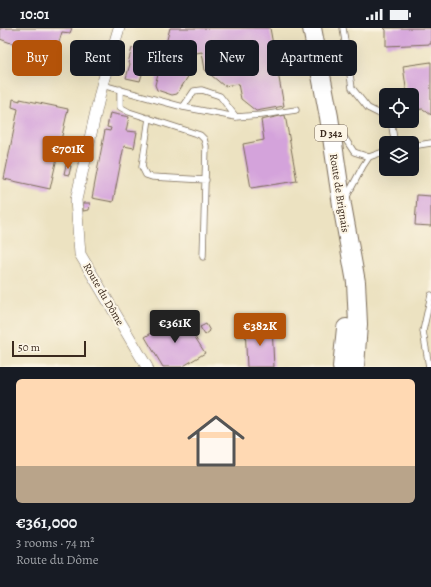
<!DOCTYPE html>
<meta charset="utf-8">
<style>
:root{--surface:#171b24;--page:#20242c;--text:#f1f3f6;--muted:#9ea1a6;--accent:#b45309}
body{margin:0;font-family:Alegreya,serif;background:var(--page);color:var(--text);height:100vh;display:flex;flex-direction:column;font-size:15px;white-space:nowrap}
*{box-sizing:border-box;margin:0}
p{font-size:13px;color:var(--muted)}
.icon{flex:none;width:22px;height:22px;fill:none;stroke:currentColor;stroke-width:2;stroke-linecap:round;stroke-linejoin:round}
.map{position:relative;height:339px;overflow:hidden}
.panel{display:flex;flex-direction:column;background:var(--surface);flex:1}
.panel>*{flex:none}
.hud{position:absolute;left:12px;top:12px;width:407px;height:36px;display:flex;gap:8px}
.buttons{position:absolute;left:379px;top:60px;display:grid;gap:8px}
.buttons a{display:grid;place-items:center;width:40px;height:40px;border-radius:6px;background:var(--surface);box-shadow:0 4px 16px #0002;font-size:20px}
.scale{position:absolute;left:12px;bottom:10px;width:74px;box-sizing:border-box;padding-left:4px;border:2px solid #3b2a1e;border-top:0;font-size:11px;line-height:14px;white-space:nowrap;color:#3b2a1e;-webkit-text-stroke:3px #fcf5e5;paint-order:stroke}
.price{position:absolute;translate:-50% -34px;padding:0 9px;border-radius:4px;background:var(--accent);color:#fff;font-size:13px;line-height:26px;filter:drop-shadow(0 1px 2px #0008)}
.price::after{content:'';position:absolute;left:50%;top:24px;width:12px;height:9px;margin-left:-6px;background:inherit;clip-path:polygon(0 0,100% 0,50% 100%)}
.price.on{background:#222;color:#fff}
ul{padding:0;list-style:none}
li{display:grid;align-content:center;gap:8px;height:212px;padding:0 16px}
li span{display:grid;place-items:center;height:124px;border-radius:6px;color:#555}
li>.icon{margin-inline-start:auto}
span .icon{width:72px;height:72px;fill:#fffc;stroke-width:1}
li b{font-size:17px}
.pill{padding:0 14px;border-radius:6px;background:var(--surface);box-shadow:0 4px 16px #0002;font-size:14px;line-height:36px}
.pill.on{background:var(--accent);color:#fff}
.status{display:flex;justify-content:space-between;align-items:center;height:28px;padding:0 20px;background:var(--surface);direction:ltr}
.status svg{height:11px;fill:currentColor}
.map>svg:first-child{display:block}
.building{fill:#d4a3db}
.lines{fill:none;stroke-linecap:round;stroke-linejoin:round}
.lane-casing{stroke:#796a57;stroke-width:7}
.street-casing{stroke:#796a57;stroke-width:12}
.primary-casing{stroke:#796a57;stroke-width:20}
.lane{stroke:#fff;stroke-width:5.5}
.street{stroke:#fff;stroke-width:11}
.primary{stroke:#fff;stroke-width:18}
.labels{text-anchor:middle;stroke-width:4;stroke-linejoin:round;paint-order:stroke}
.shield{fill:#fcf5e5;stroke:#75675a;stroke-width:1}
.shield-label{font-size:10px;font-weight:bold;fill:#3b2a1e}
.street-label{font-size:11px;fill:#3b2a1e;stroke:#fcf5e5}
</style>
<div class="status"><b>10:01</b><svg viewBox="0 0 49 12"><path d="M0 12V9h3v3zM5 12V6h3v6zM10 12V3h3v9zM15 12V0h3v12zM26 1h20v11H26zM47 4h2v5h-2z"/></svg></div>
<div class="map">
<svg width="431" height="339" viewBox="0 0 431 339">
<rect width="100%" height="100%" fill="#fcf5e5"/>
<filter id="ink" filterUnits="userSpaceOnUse"><feTurbulence type="fractalNoise" baseFrequency=".025" numOctaves="2"/><feDisplacementMap in="SourceGraphic" scale="8" xChannelSelector="R" yChannelSelector="G"/><feConvolveMatrix kernelMatrix="1 2 1 2 8 2 1 2 1" color-interpolation-filters="sRGB"/></filter>
<filter id="wash" filterUnits="userSpaceOnUse"><feTurbulence type="fractalNoise" baseFrequency=".012" numOctaves="4" result="noise"/><feDisplacementMap in="SourceGraphic" scale="16" xChannelSelector="R" yChannelSelector="G"/><feGaussianBlur stdDeviation="0.9" result="paint"/><feColorMatrix in="noise" values="0 0 0 0 0 0 0 0 0 0 0 0 0 0 0 0 0 1.4 0 .05"/><feComposite in="paint" operator="in"/></filter>
<g filter="url(#wash)">
<rect width="100%" height="100%" fill="#ece2c1"/>
<g id="blocks">
<path class="building" d="M0 0H72L70 5 62 4 54 31 0 11Z
M170 0H270L284 78 256 83 241 71 238 56 224 58 205 42 202 24 184 27 189 47 177 66 172 67 157 62 155 57Z
M384 0H431V16L386 18V2Z
M132 20 150 24 146 40H144L140 53 126 50 130 36 128 35Z
M431 34V87L423 81 412 82V67H407L403 38Z
M13 71 20 73V71L68 81 50 161 4 151 18 81 12 79Z
M110 85 129 89 126 103 137 104 134 120 124 118 113 174 92 170 105 102 110 103 111 100 107 99Z
M285 87 297 153 251 160 243 116 264 112 261 92Z
M66 137 71 138 69 147 64 146Z
M417 167 431 168V198L415 197Z
M83 175H90L89 182 83 183Z
M181 287 205 325 182 339H163L145 309Z
M206 296 210 303 205 307 200 299Z
M272 298 274 339H247L245 299Z"/>
</g>
</g>
<g filter="url(#ink)">
<use href="#blocks" fill-opacity="0" stroke="#796a57" stroke-width="1"/>
<g class="lines">
<g class="lane-casing">
<path id="lane" d="M343 0 352 60 368 80 386 89
M102 57 183 79 236 89 262 87 296 82
M120 61V79L129 84 200 107 204 111 206 118 203 229
M183 79 194 63 202 62 220 68 236 89
M149 90 142 139 146 147 152 149 206 152
M391 93 394 111 393 115
M336 97 354 124 369 129 363 138 346 170
M412 118 431 115
M369 129 386 123
M429 339 423 303 431 267"/>
</g>
<g class="street-casing">
<path id="street" d="M119 0 102 57 76 172 80 226 147 339"/>
</g>
<g class="primary-casing">
<path id="primary" d="M312 0 329 89 342 177 356 254 358 296 355 339
M342 339 346 300"/>
</g>
<use href="#lane" class="lane"/>
<use href="#street" class="street"/>
<use href="#primary" class="primary"/>
</g>
</g>
<g class="labels">
<rect class="shield" x="315" y="97" width="32" height="16" rx="3"/>
<g class="shield-label">
<text x="331" y="109">D 342</text>
</g>
<g class="street-label">
<text transform="translate(340 165) rotate(81)" y="4">Route de Brignais</text>
<text transform="translate(104 266) rotate(60)" y="4">Route du Dôme</text>
</g>
</g>
</svg>
<div class="buttons">
<a><svg class="icon" aria-label="locate" viewBox="0 0 24 24"><circle cx="12" cy="12" r="6"/><path d="M12 2v4M12 18v4M2 12h4M18 12h4"/></svg></a>
<a><svg class="icon" aria-label="layers" viewBox="0 0 24 24"><path d="M12 4l9 5-9 5-9-5zM3 14l9 5 9-5"/></svg></a>
</div>
<div class="scale">50 m</div>
<b class="price" style="left:68px;top:142px">€701K</b>
<b class="price on" style="left:175px;top:316px">€361K</b>
<b class="price" style="left:260px;top:319px">€382K</b>
<div class="hud">
<a class="pill on">Buy</a>
<a class="pill">Rent</a>
<a class="pill">Filters</a>
<a class="pill">New</a>
<a class="pill">Apartment</a>
</div>
</div>
<section class="panel">
<ul>
<li><span style="background:linear-gradient(#ffd9b3 70%,#b9a48a 0)"><svg class="icon" aria-label="home" viewBox="0 0 24 24"><path d="M3 11l9-7 9 7M6 9v11h12V9"/></svg></span><div><b>€361,000</b><p>3 rooms · 74 m²</p><p>Route du Dôme</p></div></li>
</ul>
</section>
